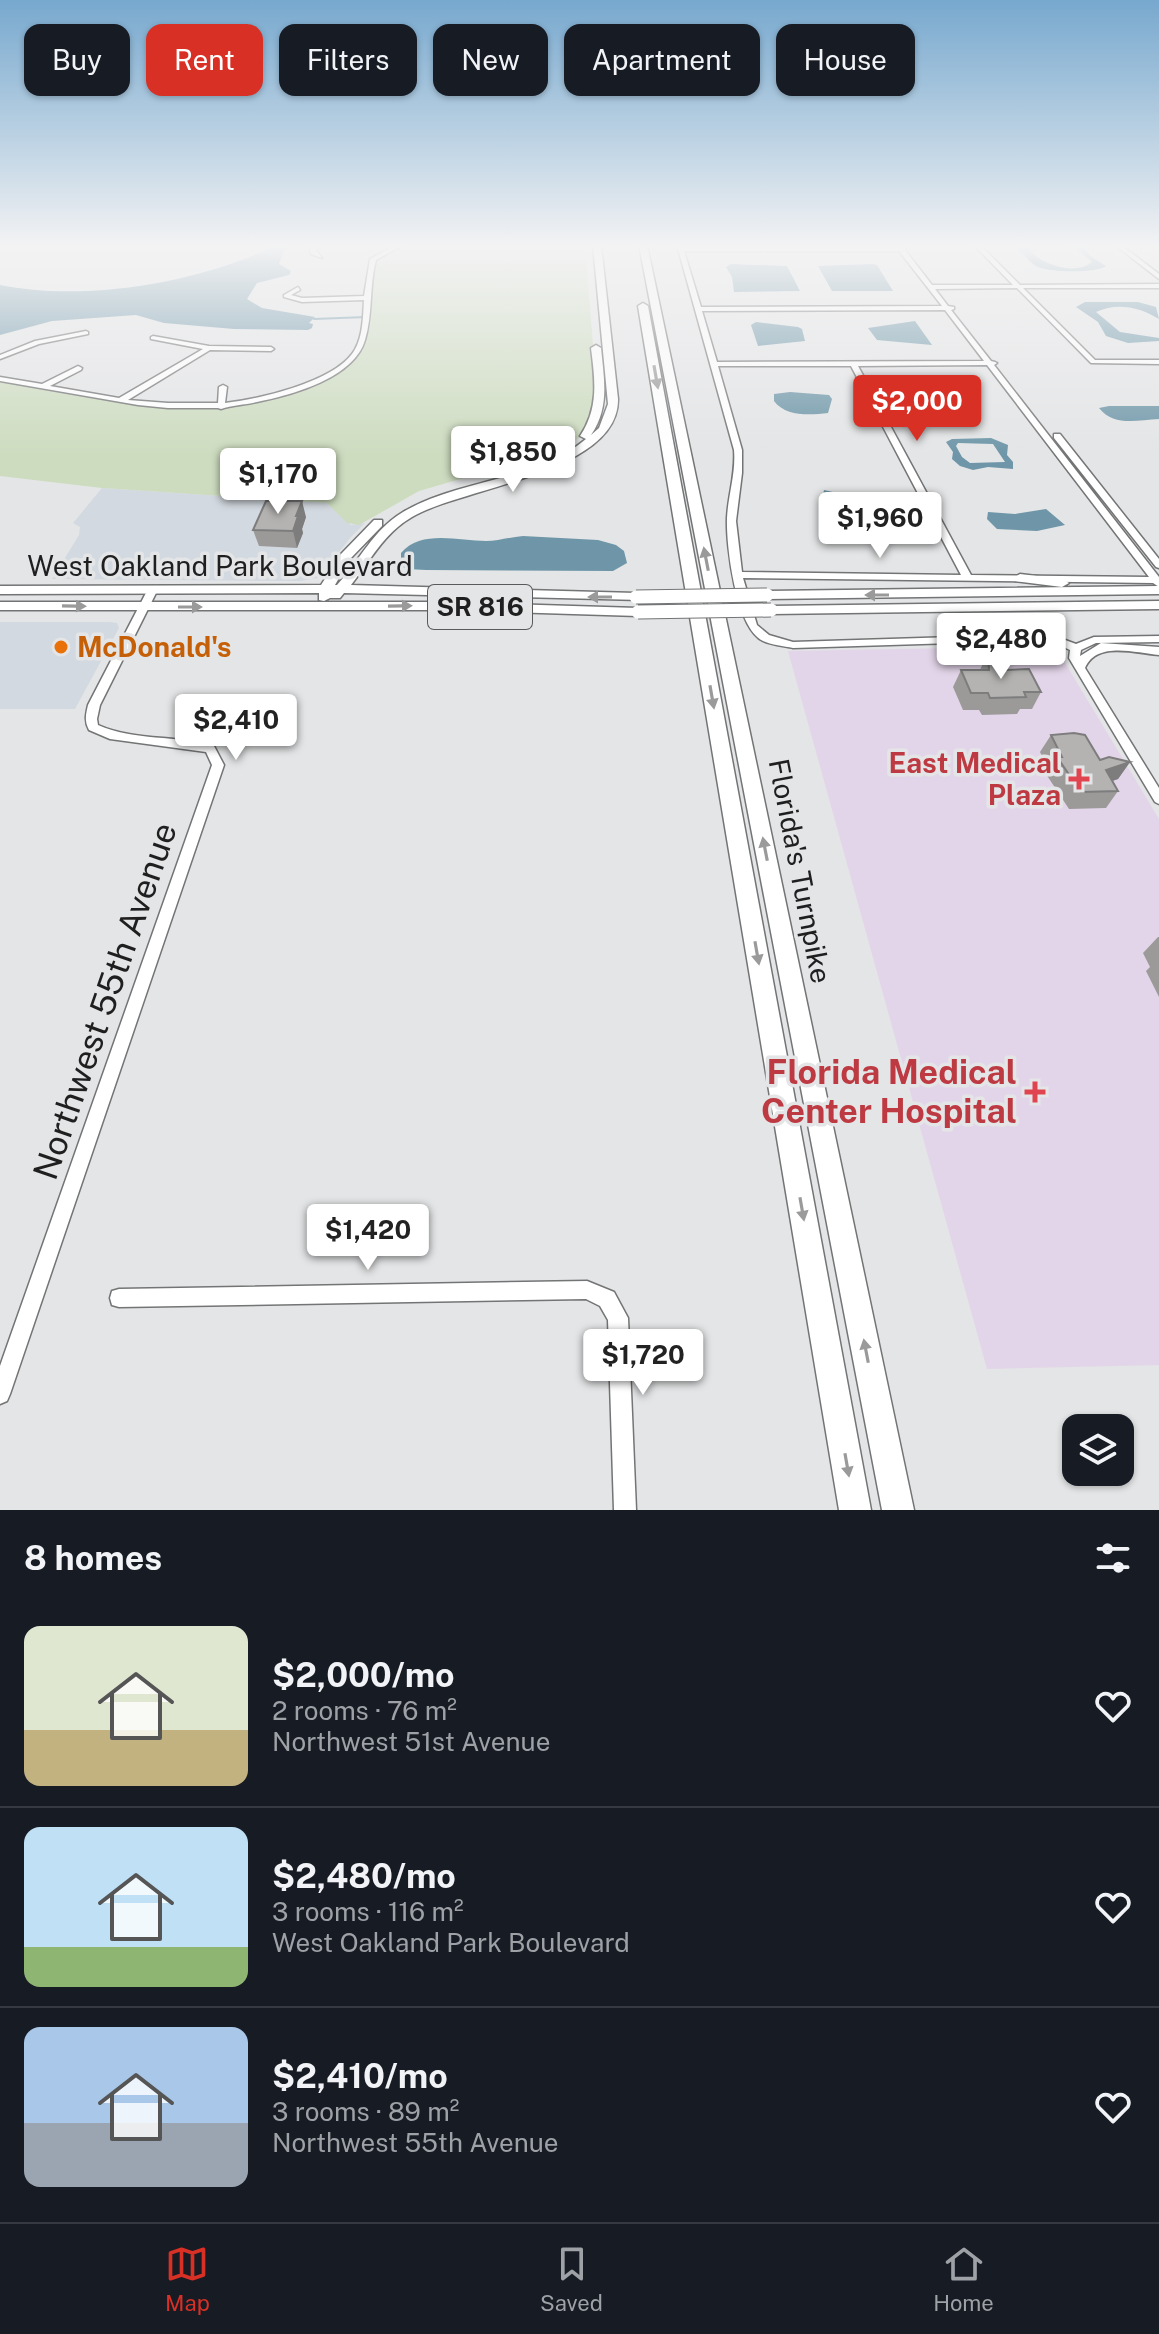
<!DOCTYPE html>
<meta charset="utf-8">
<style>
:root{--surface:#171b24;--page:#242831;--text:#f1f3f6;--muted:#9ea1a6;--line:#363941;--accent:#d93025}
body{margin:0;font-family:"Public Sans",sans-serif;background:var(--page);color:var(--text);height:100vh;display:flex;flex-direction:column;font-size:30px;white-space:nowrap}
*{box-sizing:border-box;margin:0}
p{font-size:26px;color:var(--muted)}
.icon{flex:none;width:44px;height:44px;fill:none;stroke:currentColor;stroke-width:2;stroke-linecap:round;stroke-linejoin:round}
.map{position:relative;height:1510px;overflow:hidden}
.drawer{display:flex;flex-direction:column;background:var(--surface);flex:1}
.drawer>*{flex:none}
.banner{position:absolute;left:24px;top:24px;width:1112px;height:72px;display:flex;gap:16px}
.fabs{position:absolute;left:1062px;top:1414px;display:grid;gap:16px}
.fabs a{display:grid;place-items:center;width:72px;height:72px;border-radius:16px;background:var(--surface);box-shadow:0 2px 6px #0004;font-size:40px}
.price{position:absolute;translate:-50% -68px;padding:0 18px;border-radius:8px;background:#fff;color:#222;font-size:26px;line-height:52px;filter:drop-shadow(0 2px 4px #0008)}
.price::after{content:'';position:absolute;left:50%;top:48px;width:24px;height:18px;margin-left:-12px;background:inherit;clip-path:polygon(0 0,100% 0,50% 100%)}
.price.selected{background:var(--accent);color:#fff}
ul{padding:0;list-style:none}
li{display:flex;align-items:center;gap:24px;height:200px;padding:0 24px}
li+li{border-top:2px solid var(--line)}
li span{display:grid;place-items:center;flex:none;width:224px;height:160px;border-radius:16px;color:#555}
li>.icon{margin-inline-start:auto}
span .icon{width:96px;height:96px;fill:#fffc;stroke-width:1}
li b{font-size:34px}
h2{display:flex;justify-content:space-between;align-items:center;height:96px;padding:0 24px;font-size:34px}
.tag{padding:0 28px;border-radius:16px;background:var(--surface);box-shadow:0 2px 6px #0004;font-size:28px;line-height:72px}
.tag.selected{background:var(--accent);color:#fff}
.dock{display:flex;justify-content:space-around;align-items:center;height:112px;border-top:2px solid var(--line);background:var(--surface);font-size:22px;color:var(--muted)}
.dock a{display:grid;justify-items:center;gap:4px}
.dock .selected{color:var(--accent)}
.map>svg:first-child{display:block}
.built{fill:#d3d9e0}
.medical{fill:#e3d5e9}
.green{fill:#cddcbf}
.water{fill:#6e96a8;fill-rule:evenodd}
.lines{fill:none;stroke-linecap:round;stroke-linejoin:round}
.stream{stroke:#6e96a8;stroke-width:2}
.minor-casing{stroke:#737475;stroke-width:3}
.major-casing{stroke:#737475;stroke-width:3}
.highway-casing{stroke:#737475;stroke-width:3}
.minor{fill:#fff;fill-rule:evenodd}
.major{fill:#fff;fill-rule:evenodd}
.highway{fill:#fff;fill-rule:evenodd}
.major-bridge-casing{stroke:#737475;stroke-width:15;stroke-linecap:butt}
.major-bridge{stroke:#fff;stroke-width:13}
.wall{fill:#9b9a99}
.shaded-wall{fill:#7e7d7d}
.building{fill:#b4b3b2;stroke:#7e7d7d;stroke-width:2}
.oneway{fill:#9a9a9b}
.food-dot{fill:#e8710a;stroke:#e4e5e6;stroke-width:3}
.health-dot{fill:#e0444e;stroke:#e4e5e6;stroke-width:3}
.labels{text-anchor:middle;stroke-width:7;stroke-linejoin:round;paint-order:stroke}
.shield{fill:#e4e5e6;stroke:#5a5a5b;stroke-width:2}
.shield-label{font-size:26px;font-weight:bold;fill:#1f1f20}
.street-label{font-size:28px;fill:#1f1f20;stroke:#e4e5e6}
.food-label{font-size:28px;font-weight:bold;fill:#c56008;stroke:#e4e5e6;text-anchor:start}
.health-label{font-size:28px;font-weight:bold;fill:#be3a42;stroke:#e4e5e6;text-anchor:end}
.near-street-label{font-size:34px;fill:#1f1f20;stroke:#e4e5e6}
.near-health-label{font-size:34px;font-weight:bold;fill:#be3a42;stroke:#e4e5e6;text-anchor:end}
</style>
<div class="map">
<svg width="1159" height="1510" viewBox="0 0 1159 1510">
<rect width="100%" height="100%" fill="#e4e5e6"/>
<path class="built" d="M102 488 327 503 351 525 365 523 350 538 319 578 300 581 52 579 79 535 80 527 73 523Z
M0 622H110L117 623 119 628 75 709H0Z"/>
<path class="medical" d="M1055 646 1159 819V1365L987 1369 788 651Z"/>
<path class="green" d="M403 245H585L598 407 587 433 557 451 419 491 359 525 347 523 327 503 102 488 0 476V379C72 392 145 409 219 406 249 406 280 394 308 383 323 377 345 369 354 355 372 326 362 287 378 255Z"/>
<path class="water" d="M276 245H286L279 264 291 271 289 275 257 283 247 299 262 308 315 317 309 323 313 324 312 328 308 330 234 329 164 323 136 315 52 321 0 335V285C84 302 200 283 276 245Z
M1013 245H1032L1029 250C1043 265 1075 276 1092 262L1076 249 1061 245H1083L1089 255 1106 266C1098 273 1048 273 1036 266 1031 264 1020 250 1013 245Z
M731 264 787 266 800 291 734 292 732 277 726 267Z
M873 264 877 265 893 291H832L818 266Z
M1085 302H1138L1156 307 1159 319C1140 307 1117 302 1096 312L1120 332 1159 338V341L1128 343 1106 336 1098 322 1076 307Z
M915 321 932 345 877 340 868 328Z
M756 322 798 327 802 329 805 341 758 346 751 325Z
M790 392 829 395 832 399 828 413C810 415 786 417 774 401V394Z
M1109 406H1159V419C1137 420 1114 427 1099 408Z
M991 438 1008 445 1007 455 1013 462V469L988 467 973 470 960 466 952 459 953 452 946 442 952 439ZM958 443 993 444 1005 462 970 463 962 457 956 446Z
M824 490 841 494 864 492 886 514V522L845 525 824 520 820 509Z
M1046 509 1065 525 1037 531 997 529 987 519 988 512 1015 514Z
M523 536 598 540 616 545 624 551 627 563 613 571 426 570 407 569 401 566V553C421 529 459 541 486 541 498 541 510 537 523 536Z"/>
<g class="lines">
<path class="stream" d="M314 319 366 317"/>
<g class="minor-casing">
<path id="minor" d="M315 245H321L316 250 322 258 311 254 310 250Z
M396 245H403L376 260C369 286 373 314 365 340 354 378 292 395 257 402 245 405 232 405 221 409L218 408H168L138 405 0 381V377L42 384 78 366 82 368 81 370 50 386 119 398 203 349 151 339V337L153 336 209 346 271 347 274 349 271 351 210 350 128 400 168 403H218L219 387 223 385 227 387 225 403C259 399 330 383 352 354 363 340 363 317 364 300L302 302 284 297V295L298 287 300 290 291 295 302 298 364 296 370 259Z
M677 245H683V247H897L895 245 906 248 905 250 932 285H1013L974 245H980L1020 285 1159 284V288H1023L1095 360H1159V364L1091 363 1017 288 935 289 948 306 954 307V309L951 310 991 361 995 362 997 363 994 365 1159 577V587L1153 583 743 578 757 625 769 635 793 642 1049 634 1076 644 1094 637 1159 636V642L1096 643 1081 650 1080 656 1101 643 1159 647V655C1135 653 1097 641 1085 668L1159 788V804L1155 802 1069 658 1070 650 1048 640 793 648C784 646 771 645 763 641 736 628 726 546 727 518 728 495 736 474 734 450ZM684 251H899L942 306 701 307ZM945 310 984 361 717 362 702 311ZM987 365 1149 577 971 575 858 366ZM718 366H851L961 575 742 572 736 521 742 473V450Z
M1115 245H1121L1159 274V279Z
M86 331 88 332V334L39 344 0 359V355L35 341Z
M1054 434H1060L1159 559V568L1156 567 1054 438Z
M153 586 158 589 100 705 97 719 98 725C134 741 177 735 214 746L224 765 10 1394 7 1401 0 1404V1366L212 765 206 752 110 739 89 730C84 721 86 714 88 705L148 589Z
M587 1281 614 1292 628 1318 636 1510H614L608 1320 600 1306 586 1299 119 1307 112 1305 110 1298 112 1291 119 1289Z"/>
</g>
<g class="major-casing">
<path id="major" d="M593 245H601L618 399C619 473 462 487 412 517 384 533 370 561 351 585L636 593 643 597 641 600 344 593 340 598H330L324 601 319 600V593L0 594V586L321 585 341 554 374 520H382V526L350 559 335 585H337C360 560 373 530 403 512 458 479 537 481 586 439L580 436C599 408 595 380 591 348L596 345 601 348C604 379 610 408 591 435L599 428 608 404Z
M1020 574 1062 579 1069 583 1062 587 1015 581 1013 578Z
M1159 586V594L767 599 760 595 767 591Z
M1159 601V609L771 614 764 610 771 606Z
M0 602H444L638 608 645 612 638 616 444 610H0Z"/>
</g>
<g class="highway-casing">
<path id="highway" d="M639 245H647L914 1510H882Z
M643 303 648 306 871 1510H839L638 306Z"/>
</g>
<use href="#minor" class="minor"/>
<use href="#major" class="major"/>
<use href="#highway" class="highway"/>
<g class="major-bridge-casing">
<path id="major-bridge" d="M636 597 767 595
M638 612 771 610"/>
</g>
<use href="#major-bridge" class="major-bridge"/>
</g>
<path class="wall" d="M306 517 302 529 303 533 297 548 259 546 253 530Z
M988 652 1005 670 1041 692 1032 709H1020L1017 714 982 715 979 710H963L953 687 961 670H980Z
M1051 735 1100 760 1130 762 1118 779 1112 781 1118 791 1106 808 1069 809 1046 774 1049 770 1040 752Z
M1158 937H1159V997L1146 971 1150 967 1143 953Z"/>
<path class="shaded-wall" d="M302 501 306 517 302 529 303 533 297 548 293 531 296 516Z
M1130 762 1118 779 1095 787 1106 770Z"/>
<path class="building" d="M266 501H302L296 516H298L293 531 253 530Z
M988 652 1005 670 1029 669 1041 692H1024L1026 697 990 698 988 693H971L961 670H989Z
M1074 733 1085 735 1100 760 1109 757 1130 762 1106 770 1118 791 1081 792 1057 757H1062L1051 735Z"/>
<defs><path id="oneway-solid" d="M-6-.8H1V-3.2L6.5 0L1 3.2V.8H-6Z" transform="scale(2)"/></defs>
<g class="oneway">
<use href="#oneway-solid" transform="translate(656 377) rotate(80)"/>
<use href="#oneway-solid" transform="translate(706 559) rotate(-101)"/>
<use href="#oneway-solid" transform="translate(877 595) rotate(180)"/>
<use href="#oneway-solid" transform="translate(600 597) rotate(-180)"/>
<use href="#oneway-solid" transform="translate(74 606) rotate(1)"/>
<use href="#oneway-solid" transform="translate(400 606) rotate(-1)"/>
<use href="#oneway-solid" transform="translate(190 607)"/>
<use href="#oneway-solid" transform="translate(712 697) rotate(80)"/>
<use href="#oneway-solid" transform="translate(765 849) rotate(-101)"/>
<use href="#oneway-solid" transform="translate(757 953) rotate(80)"/>
<use href="#oneway-solid" transform="translate(802 1209) rotate(80)"/>
<use href="#oneway-solid" transform="translate(866 1351) rotate(-101)"/>
<use href="#oneway-solid" transform="translate(847 1465) rotate(80)"/>
</g>
<linearGradient id="sky" x2="0" y2="1"><stop stop-color="#77a8ce"/><stop offset="0.54" stop-color="#f3f3f4"/><stop offset="1" stop-color="#f3f3f4" stop-opacity="0"/></linearGradient>
<rect width="1159" height="456" fill="url(#sky)"/>
<circle class="food-dot" cx="61" cy="647" r="8"/>
<g class="health-dot">
<path d="M1075 767h8v8h8v8h-8v8h-8v-8h-8v-8h8z"/>
<path d="M1031 1080h8v8h8v8h-8v8h-8v-8h-8v-8h8z"/>
</g>
<g class="labels">
<rect class="shield" x="428" y="585" width="104" height="44" rx="6"/>
<g class="shield-label">
<text x="480" y="616">SR 816</text>
</g>
<g class="street-label">
<text x="220" y="576">West Oakland Park Boulevard</text>
<text transform="translate(800 871) rotate(79)" y="10">Florida's Turnpike</text>
</g>
<g class="food-label">
<text x="77" y="657">McDonald's</text>
</g>
<g class="health-label">
<text x="1061" y="773">East Medical<tspan x="1061" dy="32">Plaza</tspan></text>
</g>
<g class="near-street-label">
<text transform="translate(105 1001) rotate(-71)" y="12">Northwest 55th Avenue</text>
</g>
<g class="near-health-label">
<text x="1017" y="1084">Florida Medical<tspan x="1017" dy="39">Center Hospital</tspan></text>
</g>
</g>
</svg>
<div class="fabs">
<a><svg class="icon" aria-label="layers" viewBox="0 0 24 24"><path d="M12 4l9 5-9 5-9-5zM3 14l9 5 9-5"/></svg></a>
</div>
<b class="price selected" style="left:917px;top:443px">$2,000</b>
<b class="price" style="left:513px;top:494px">$1,850</b>
<b class="price" style="left:278px;top:516px">$1,170</b>
<b class="price" style="left:880px;top:560px">$1,960</b>
<b class="price" style="left:1001px;top:681px">$2,480</b>
<b class="price" style="left:236px;top:762px">$2,410</b>
<b class="price" style="left:368px;top:1272px">$1,420</b>
<b class="price" style="left:643px;top:1397px">$1,720</b>
<div class="banner">
<a class="tag">Buy</a>
<a class="tag selected">Rent</a>
<a class="tag">Filters</a>
<a class="tag">New</a>
<a class="tag">Apartment</a>
<a class="tag">House</a>
</div>
</div>
<section class="drawer">
<h2>8 homes<svg class="icon" aria-label="filters" viewBox="0 0 24 24"><path d="M4 7h16M4 17h16"/><circle cx="9" cy="7" r="2"/><circle cx="15" cy="17" r="2"/></svg></h2>
<ul>
<li><span style="background:linear-gradient(#dfe7d0 65%,#c2b280 0)"><svg class="icon" aria-label="home" viewBox="0 0 24 24"><path d="M3 11l9-7 9 7M6 9v11h12V9"/></svg></span><div><b>$2,000/mo</b><p>2 rooms · 76 m²</p><p>Northwest 51st Avenue</p></div><svg class="icon" aria-label="heart" viewBox="0 0 24 24"><path d="M12 20l-8-8c-3-5 5-10 8-4 3-6 11-1 8 4z"/></svg></li>
<li><span style="background:linear-gradient(#bfe0f5 75%,#8fb573 0)"><svg class="icon" aria-label="home" viewBox="0 0 24 24"><path d="M3 11l9-7 9 7M6 9v11h12V9"/></svg></span><div><b>$2,480/mo</b><p>3 rooms · 116 m²</p><p>West Oakland Park Boulevard</p></div><svg class="icon" aria-label="heart" viewBox="0 0 24 24"><path d="M12 20l-8-8c-3-5 5-10 8-4 3-6 11-1 8 4z"/></svg></li>
<li><span style="background:linear-gradient(#a9c7e8 60%,#9aa5b1 0)"><svg class="icon" aria-label="home" viewBox="0 0 24 24"><path d="M3 11l9-7 9 7M6 9v11h12V9"/></svg></span><div><b>$2,410/mo</b><p>3 rooms · 89 m²</p><p>Northwest 55th Avenue</p></div><svg class="icon" aria-label="heart" viewBox="0 0 24 24"><path d="M12 20l-8-8c-3-5 5-10 8-4 3-6 11-1 8 4z"/></svg></li>
</ul>
</section>
<nav class="dock">
<a class="selected"><svg class="icon" aria-label="map" viewBox="0 0 24 24"><path d="M3 6l6-2 6 2 6-2v14l-6 2-6-2-6 2zM9 4v14M15 6v14"/></svg>Map</a>
<a><svg class="icon" aria-label="saved" viewBox="0 0 24 24"><path d="M7 4h10v16l-5-4-5 4z"/></svg>Saved</a>
<a><svg class="icon" aria-label="home" viewBox="0 0 24 24"><path d="M3 11l9-7 9 7M6 9v11h12V9"/></svg>Home</a>
</nav>
